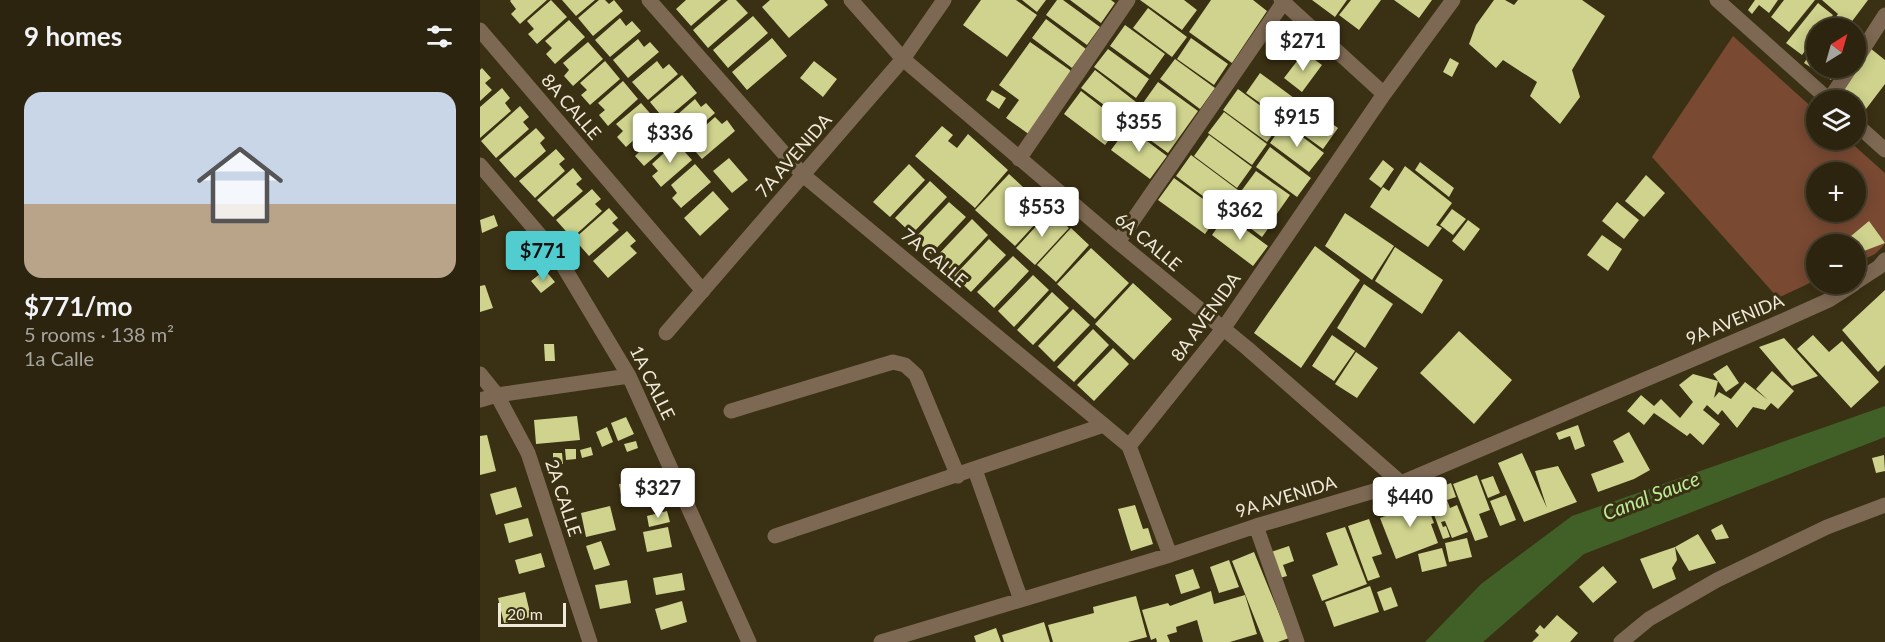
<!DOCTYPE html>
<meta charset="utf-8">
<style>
:root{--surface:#2c240e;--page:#38301c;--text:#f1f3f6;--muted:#a6a49e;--line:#48412e;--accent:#52cdcf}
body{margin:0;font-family:Lato,sans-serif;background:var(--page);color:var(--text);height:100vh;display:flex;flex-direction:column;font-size:22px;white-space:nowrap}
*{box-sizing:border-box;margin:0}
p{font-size:20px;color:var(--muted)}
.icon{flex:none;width:33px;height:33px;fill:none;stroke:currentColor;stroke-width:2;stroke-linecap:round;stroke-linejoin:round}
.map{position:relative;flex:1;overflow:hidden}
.drawer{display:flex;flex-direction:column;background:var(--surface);width:480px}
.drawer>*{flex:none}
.needle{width:39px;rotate:37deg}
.buttons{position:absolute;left:1326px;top:18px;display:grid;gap:12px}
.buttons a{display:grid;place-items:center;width:60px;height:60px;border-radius:50%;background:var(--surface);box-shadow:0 3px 15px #0003,0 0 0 2px var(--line);font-size:30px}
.scale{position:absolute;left:18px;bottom:15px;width:68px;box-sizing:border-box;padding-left:6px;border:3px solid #f0e9d8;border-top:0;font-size:16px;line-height:21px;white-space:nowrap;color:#f0e9d8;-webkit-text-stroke:4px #3a3013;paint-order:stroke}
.price{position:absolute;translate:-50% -51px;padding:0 14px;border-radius:6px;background:#fff;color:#222;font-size:20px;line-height:39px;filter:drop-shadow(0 2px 3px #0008)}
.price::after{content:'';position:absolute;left:50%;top:36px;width:18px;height:14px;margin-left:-9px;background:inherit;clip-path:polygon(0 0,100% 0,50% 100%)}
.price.on{background:var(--accent);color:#111}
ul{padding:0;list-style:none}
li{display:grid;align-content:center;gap:12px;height:318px;padding:0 24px}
li span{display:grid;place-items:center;height:186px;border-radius:18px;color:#555}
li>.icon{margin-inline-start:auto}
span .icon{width:108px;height:108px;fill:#fffc;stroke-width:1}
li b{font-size:26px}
h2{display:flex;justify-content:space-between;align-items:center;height:72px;padding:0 24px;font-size:26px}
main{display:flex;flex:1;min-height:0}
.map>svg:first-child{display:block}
.green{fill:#794932;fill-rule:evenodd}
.water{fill:#416027}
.building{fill:#cfd38d}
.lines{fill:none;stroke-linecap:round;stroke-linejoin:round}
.minor{stroke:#7d6853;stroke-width:15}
.labels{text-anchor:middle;stroke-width:6;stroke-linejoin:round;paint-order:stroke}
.street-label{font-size:18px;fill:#f0e9d8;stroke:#3a3013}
.water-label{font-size:20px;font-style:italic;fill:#bbeb97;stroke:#3a3013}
</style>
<main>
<section class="drawer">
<h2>9 homes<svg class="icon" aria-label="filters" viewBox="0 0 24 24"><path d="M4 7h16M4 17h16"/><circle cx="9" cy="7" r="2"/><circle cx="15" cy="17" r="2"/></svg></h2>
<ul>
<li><span style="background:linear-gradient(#c9d6e8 60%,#b9a48a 0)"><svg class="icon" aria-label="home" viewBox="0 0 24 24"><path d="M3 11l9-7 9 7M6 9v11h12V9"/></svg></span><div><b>$771/mo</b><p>5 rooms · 138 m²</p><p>1a Calle</p></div></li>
</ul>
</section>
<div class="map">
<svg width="1405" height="642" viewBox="0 0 1405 642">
<rect width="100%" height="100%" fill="#3a3013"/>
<path class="green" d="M1253 36 1336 111V140H1368L1405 173V244L1395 254 1376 263V244H1336V280L1298 298 1172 157ZM1336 172H1376V212H1336Z"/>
<path class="water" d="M1405 406V437L1104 554 1003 642H945L1001 584 1092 516Z"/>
<path class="building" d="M31 0H67L40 24 31 14 36 9 30 1Z
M71 0 87 17 57 44 48 34 54 29 47 21Z
M82 0H115L96 16Z
M119 0H125L129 4 134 0 143 11 113 36 98 18Z
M206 0H241L211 26 196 9Z
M248 0H256L268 13 228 48 213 30Z
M290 0H344L348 5 309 38 282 7Z
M501 0H536L557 15 527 57 483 25Z
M542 0H566L557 12Z
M577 0H583L620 27 607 45 566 15Z
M590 0H631L635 3 621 23Z
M660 0H704L717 10 702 30Z
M731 0H773L787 11 752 63 709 32Z
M832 0H867L855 17Z
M871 0H901L879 30 859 15Z
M914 0H952L939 18Z
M1014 0H1025L1034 5 1038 0H1102L1125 16 1092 70 1100 97 1080 124 1050 96 1057 82 1023 60 1016 68 989 44 996 25Z
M1275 0H1298L1289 13 1279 5 1272 14 1268 10Z
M1304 0H1335L1309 32 1291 17Z
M1342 0H1388L1370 24 1375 28H1348L1358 14Z
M1338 3 1353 15 1342 28H1336V36L1322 55 1306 43Z
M668 8 707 37 692 57 653 28Z
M273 16 288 33 248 68 233 50Z
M140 18 146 26 152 21 161 31 130 57 115 40Z
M566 19 606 49 592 68 552 38Z
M89 20 105 37 75 64 66 54 72 48 65 41Z
M645 25 685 54 670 75 630 46Z
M292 38 307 56 267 90 252 72Z
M711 38 748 64 734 85 697 59Z
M158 39 164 47 170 42 179 52 148 78 133 60Z
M108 42 123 59 93 86 84 76 89 70 83 63Z
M550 42 590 70 591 73 550 135 526 118 539 100 519 85Z
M1336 45V68H1359L1351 80 1324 63Z
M1390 48 1405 60V84L1383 113 1376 107V100H1367L1357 93Z
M628 49 669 79 656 98 614 67Z
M824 52 842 65 822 92 804 78Z
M970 58 979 63 972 77 963 72Z
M695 59 735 88 720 109 680 79Z
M125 61 140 79 110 105 101 95 107 90 100 83Z
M177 61 183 69 189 64 198 74 168 100 152 82Z
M334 61 357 79 343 97 320 78Z
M2 68 11 78 5 83 12 90 0 101V70Z
M615 70 656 102 643 119 601 88Z
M780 73 818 101 804 120 766 93Z
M202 75 217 93 185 120 170 102Z
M143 81 158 99 128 126 119 115 125 110 118 103Z
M678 82 718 111 688 153 648 124Z
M22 88 30 98 25 103 31 111 0 138V107Z
M758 89 802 122 787 142 743 110Z
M512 90 526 98 519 109 506 100Z
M601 91 642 123 625 145 584 114Z
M215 99 221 107 226 103 235 113 204 140 188 123Z
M822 102 858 128 843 149 807 123Z
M161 103 176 120 146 147 137 137 143 131 136 124Z
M40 106 49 117 43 122 49 129 16 158 1 141Z
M744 112 787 144 772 165 728 133Z
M235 117 242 124 247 120 255 131 222 159 207 142Z
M178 123 194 140 164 166 155 156 160 151 154 144Z
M804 123 844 153 829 172 790 143Z
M462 126 473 135 468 141 477 148 488 134 528 170 495 208 435 156Z
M648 127 687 156 670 179 631 150Z
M56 128 65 138 60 143 66 151 35 178 19 160Z
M729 135 772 167 757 188 714 156Z
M196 142 212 160 181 187 172 176 178 171 172 164Z
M790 147 831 178 817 197 776 167Z
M76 149 85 159 79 164 85 171 55 198 39 181Z
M711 155 758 190 743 211 696 176Z
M249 158 268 180 252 193 233 171Z
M903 160 914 169 901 188 889 179Z
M940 162 974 188 969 197 935 170Z
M215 164 231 182 201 208 192 198 197 193 191 185Z
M429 164 445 180 410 217 393 202Z
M925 166 972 203 956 225 962 228 948 247 890 207 903 187 909 191Z
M93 168 102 179 96 184 103 191 73 217 57 200Z
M776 171 810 195 796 215 762 190Z
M529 174 568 210 535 246 495 210Z
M1166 175 1185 193 1164 217 1145 201Z
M694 178 741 212 725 234 678 200Z
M450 181 467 197 432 234 415 218Z
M112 189 121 199 115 204 122 211 92 238 76 220Z
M233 191 249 209 220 236 204 218Z
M762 195 795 219 782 237 749 212Z
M469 202 486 217 451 254 434 239Z
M1137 202 1159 220 1144 239 1122 221Z
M129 208 138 218 132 223 139 230 109 256 94 239Z
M972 209 986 219 973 235 960 225Z
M570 211 589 228 555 265 536 248Z
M865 213 914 246 892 280 845 246Z
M14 215 18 226 2 233 0 220Z
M746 215 788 246 773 266 732 235Z
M492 219 508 235 473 272 457 256Z
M988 220 1000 229 984 251 972 241Z
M1389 221 1405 243 1384 251 1371 236Z
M591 228 609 245 576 282 557 265Z
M147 231 156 241 150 246 157 253 128 278 113 261Z
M1122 235 1142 249 1128 271 1107 255Z
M509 239 526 255 491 292 474 276Z
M835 246 880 280 821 368 774 333Z
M915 247 963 280 942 314 895 281Z
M611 248 649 283 615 319 577 284Z
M533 256 549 271 514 308 497 292Z
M65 270 75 282 61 293 51 281Z
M553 275 569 290 534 327 518 311Z
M653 283 692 319 654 360 615 324Z
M884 284 913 304 885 348 857 328Z
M5 285 13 308 0 312V286Z
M1405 290V365L1398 372 1362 330Z
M572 292 589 308 553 345 537 330Z
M593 309 610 325 574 362 558 346Z
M613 329 629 345 594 382 577 367Z
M979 331 1032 380 994 424 940 373Z
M852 335 875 351 854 381 832 366Z
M1333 335 1349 352 1362 341 1399 382 1371 408 1317 349Z
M1304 338 1338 376 1312 386 1279 347Z
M64 344H74L75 361H65Z
M633 348 649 364 614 401 597 385Z
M876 352 898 368 877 398 855 384Z
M1247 365 1259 383 1246 392 1233 374Z
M1292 371 1314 391 1298 409 1291 403 1285 410 1273 407 1257 428 1242 410 1238 415 1227 405 1223 410 1240 424 1223 445 1210 433 1207 436 1174 413 1164 425 1147 411 1161 395 1174 406 1181 399 1200 418 1213 402 1199 385 1213 374 1238 381 1234 398 1239 392 1251 399 1265 382 1288 400 1276 389Z
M97 416 100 440 56 444 54 420Z
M146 417 154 434 138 441 131 423Z
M1098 425 1105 446 1095 450 1090 436 1079 440 1076 433Z
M127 427 133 442 122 447 116 432Z
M1149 432 1170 470 1154 479 1118 492 1111 474 1144 462 1133 441Z
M7 435 16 471 0 475V436Z
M156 441 158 448 147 452 144 444Z
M111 447 113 455 102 458 100 450Z
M85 449H96V459L86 460Z
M73 453H82L83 464H73Z
M1042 453 1067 508 1055 471 1078 466 1097 502 1044 522 1018 463Z
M1404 455 1405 471 1396 473 1392 458Z
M997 475 1010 510 999 514 1008 537 995 541 973 484Z
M1013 476 1020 493 1008 498 1001 480Z
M173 480 175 495 142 500 139 484Z
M971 483 976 497 967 500 970 508 977 505 988 532 972 538 965 521 961 522 963 527 966 526 970 537 963 539 949 501 947 502 944 493Z
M36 487 42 507 16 515 10 494Z
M943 495 954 523 951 524 958 543 916 559 900 518 919 511 916 505Z
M1026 495 1036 520 1020 526 1010 501Z
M655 505 663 529 668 528 673 544 651 551 638 509Z
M130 506 136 530 106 537 101 513Z
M187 511 190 522 169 527 167 516Z
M48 518 53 536 29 543 24 524Z
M889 519 902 554 892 557 900 577 888 581 868 526Z
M1242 524 1249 538 1236 540 1231 530Z
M188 527 192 547 167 552 163 532Z
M865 527 887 584 842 601 832 575 858 565 846 533Z
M1218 534 1236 563 1209 571 1195 547Z
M987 538 992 557 969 562 965 543Z
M121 541 130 565 114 570 106 546Z
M809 546 814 561 803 565 807 576 800 578 791 552Z
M1195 547 1197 560 1192 568 1196 579 1173 589 1160 559Z
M962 548 967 566 942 572 938 554Z
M774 552 809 638 798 642H784L752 561Z
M61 553 65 567 39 574 35 560Z
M749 560 759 587 739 593 730 567Z
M1123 566 1137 582 1113 603 1099 587Z
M713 569 720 588 701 594 695 575Z
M202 573 205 590 176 595 173 578Z
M147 580 151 603 120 609 115 585Z
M890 586 899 612 854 627 845 602Z
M911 587 918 606 904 611 897 592Z
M731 591 734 604 765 595 777 634 750 642H723L717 620 696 627 697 632 687 635 690 642H677L676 638 671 640 662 610 688 603 690 606Z
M45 592 51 617 24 623 18 598Z
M656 596 667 637 648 642H573L568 625 614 613 613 607Z
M202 601 207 622 181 630 175 609Z
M1077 615 1098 633 1090 642H1052L1059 635 1055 631 1060 625 1064 629Z
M564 622 570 642H524L522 635Z
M516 628 521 642H496L494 636Z"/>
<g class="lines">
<path class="minor" d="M169 0 323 175 649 446 690 555
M371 0 423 59 638 242 767 348 921 483
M801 0 904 94
M1237 0 1349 100
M0 30 223 291
M1376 60 1405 15
M1349 100 1370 68
M1376 124 1405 150
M539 159 648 0
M0 165 76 254 149 376 269 642
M638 242 805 0
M1376 282 1399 267 1405 260
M186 333 423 59 464 0
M0 374 17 395 48 453 110 642
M0 400 17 395 149 376
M251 411 413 362 425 365 436 375 478 476
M649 446 743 329 904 94 973 0
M495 470 541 600
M776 526 817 642
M295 536 624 425
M401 642 690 555 776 526 921 483 1291 326 1349 300 1374 284
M1141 642 1169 619 1237 580 1347 527 1405 505"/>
</g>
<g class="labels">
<g class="street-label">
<text transform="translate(91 107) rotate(49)" y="6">8A CALLE</text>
<text transform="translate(314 156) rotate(-49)" y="6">7A AVENIDA</text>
<text transform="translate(668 242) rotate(40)" y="6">6A CALLE</text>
<text transform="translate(454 258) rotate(40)" y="6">7A CALLE</text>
<text transform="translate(726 317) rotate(-54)" y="6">8A AVENIDA</text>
<text transform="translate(1255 320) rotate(-23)" y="6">9A AVENIDA</text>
<text transform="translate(172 383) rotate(64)" y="6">1A CALLE</text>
<text transform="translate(806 497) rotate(-17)" y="6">9A AVENIDA</text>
<text transform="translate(83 498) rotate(72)" y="6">2A CALLE</text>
</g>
<g class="water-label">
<text transform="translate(1171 496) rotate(-21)" y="7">Canal Sauce</text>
</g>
</g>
</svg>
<div class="buttons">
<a><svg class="needle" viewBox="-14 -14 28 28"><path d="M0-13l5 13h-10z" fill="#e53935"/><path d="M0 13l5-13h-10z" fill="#a6a49e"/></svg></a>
<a><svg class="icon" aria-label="layers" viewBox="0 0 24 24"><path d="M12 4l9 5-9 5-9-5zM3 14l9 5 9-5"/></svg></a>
<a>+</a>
<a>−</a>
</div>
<div class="scale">20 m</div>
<b class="price" style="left:823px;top:72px">$271</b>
<b class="price" style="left:817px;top:148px">$915</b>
<b class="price" style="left:659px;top:153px">$355</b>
<b class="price" style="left:190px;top:164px">$336</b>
<b class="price" style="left:562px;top:238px">$553</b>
<b class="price" style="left:760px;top:241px">$362</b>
<b class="price on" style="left:63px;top:282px">$771</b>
<b class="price" style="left:178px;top:519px">$327</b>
<b class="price" style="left:930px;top:528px">$440</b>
</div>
</main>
